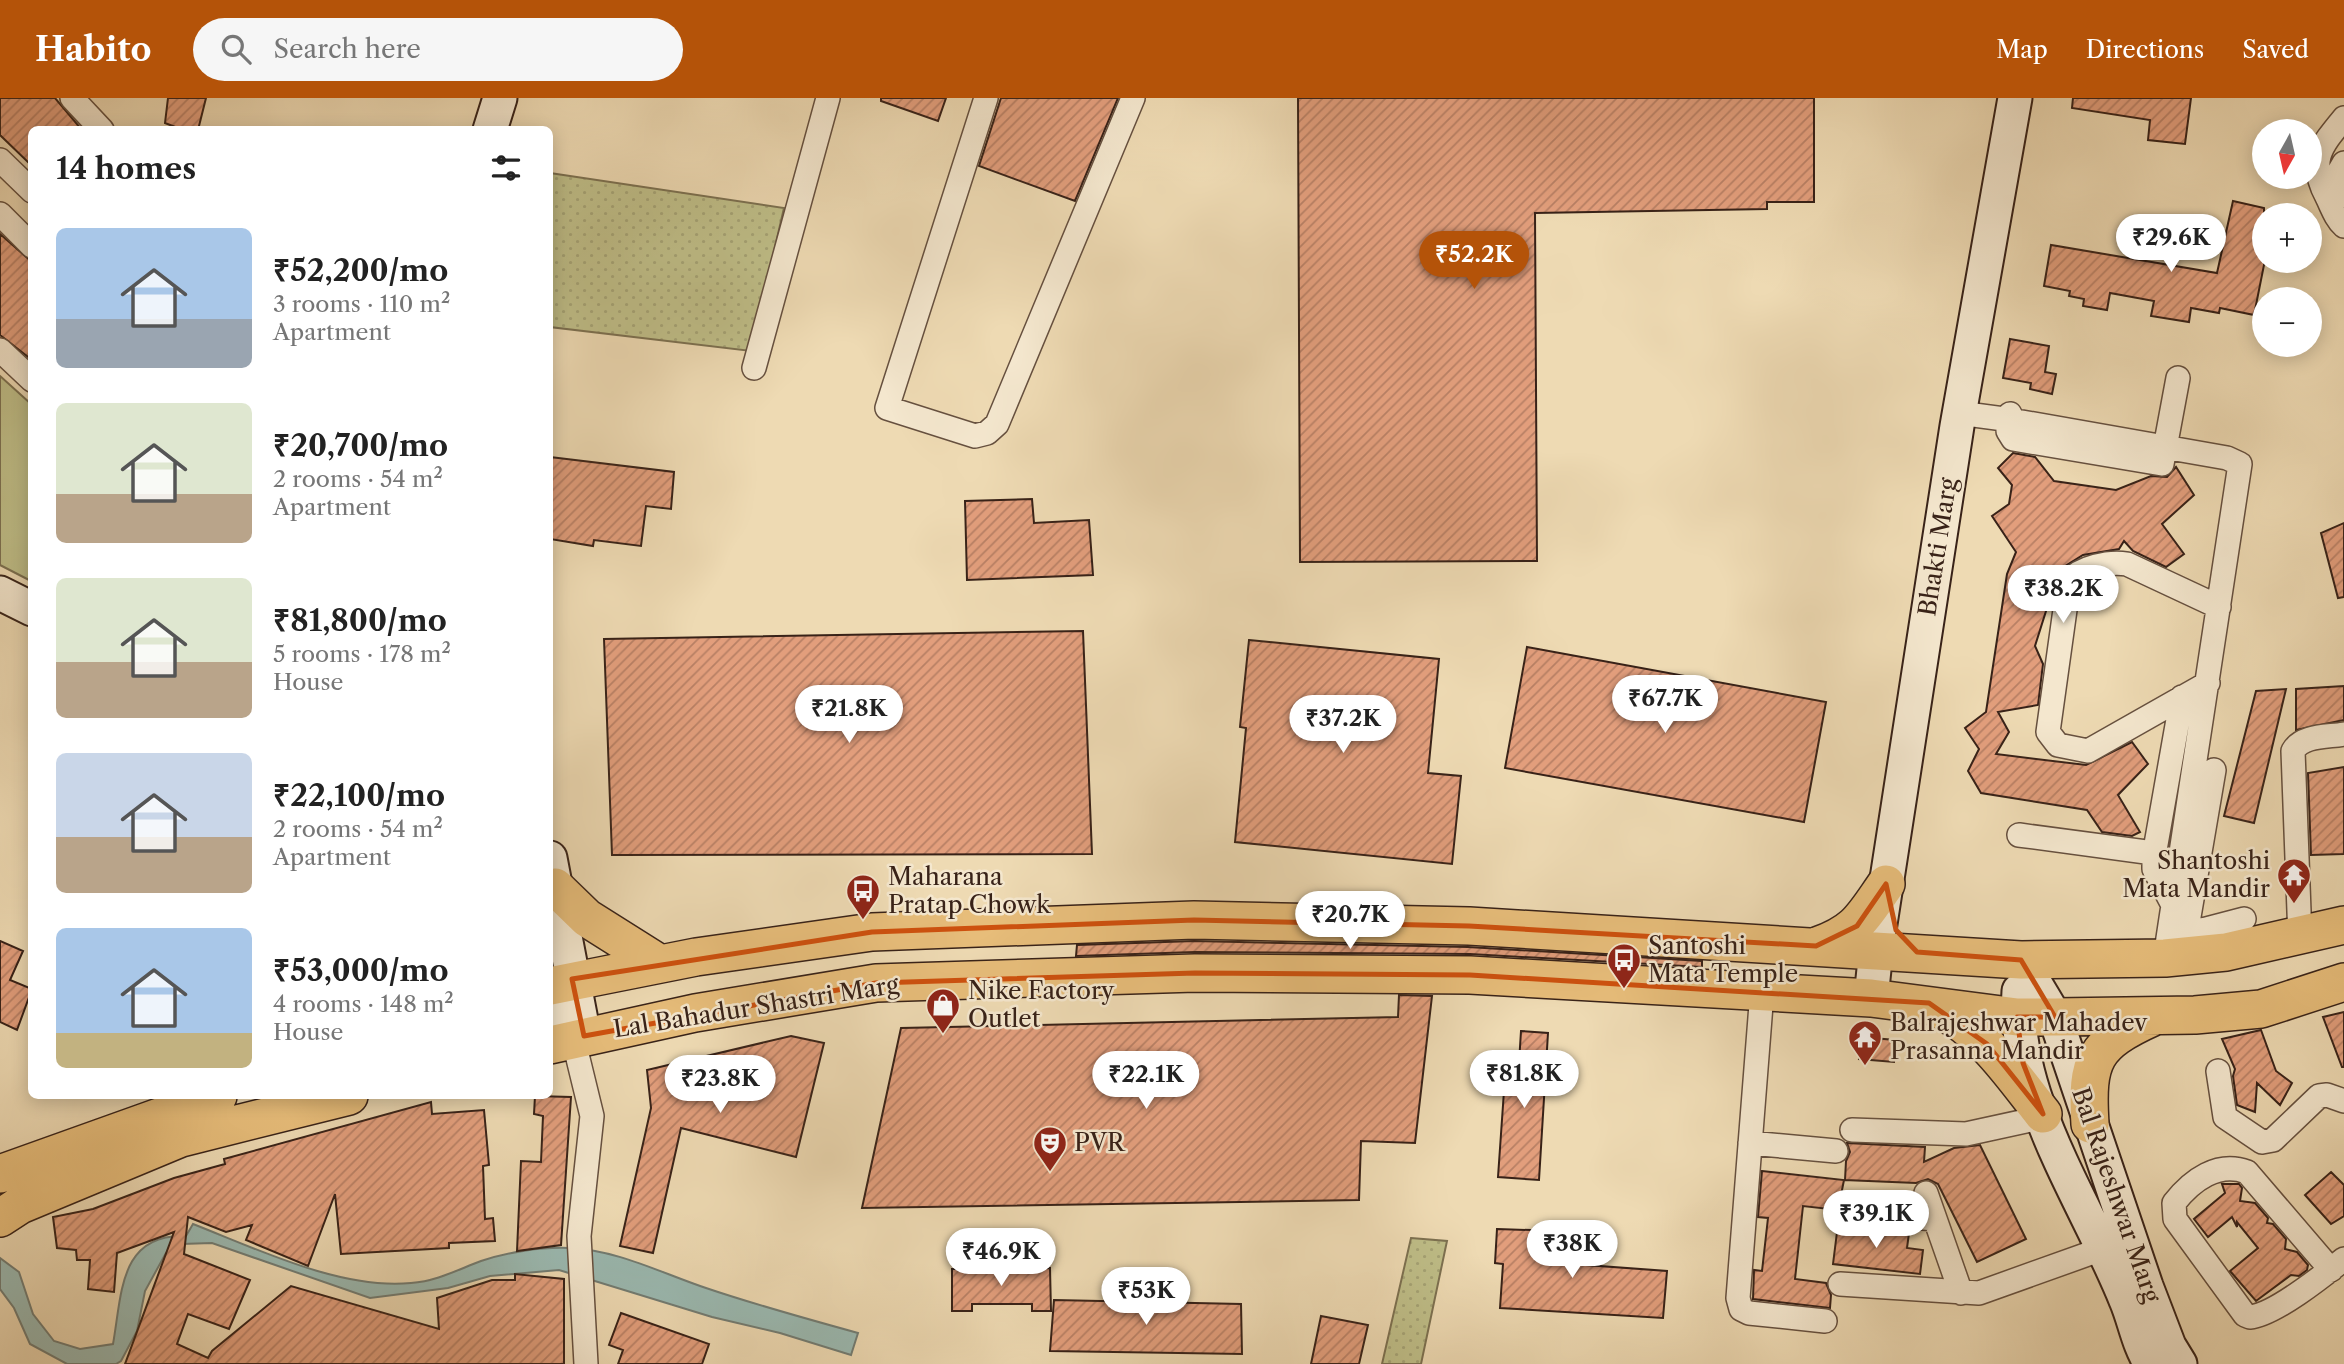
<!DOCTYPE html>
<meta charset="utf-8">
<style>
:root{--surface:#fff;--page:#f6f6f6;--text:#222;--muted:#767676;--accent:#b45309}
body{margin:0;font-family:"Libre Caslon Text",serif;background:var(--page);color:var(--text);height:100vh;display:flex;flex-direction:column;font-size:26px;white-space:nowrap}
*{box-sizing:border-box;margin:0}
p{font-size:23px;color:var(--muted)}
.icon{flex:none;width:38px;height:38px;fill:none;stroke:currentColor;stroke-width:2;stroke-linecap:round;stroke-linejoin:round}
.map{position:relative;flex:1;overflow:hidden}
.drawer{position:absolute;left:28px;top:28px;width:525px;height:973px;display:flex;flex-direction:column;background:var(--surface);border-radius:10px;box-shadow:0 4px 18px #0003}
.drawer>*{flex:none}
.needle{width:46px;rotate:188deg}
.tools{position:absolute;left:2252px;top:21px;display:grid;gap:14px}
.tools a{display:grid;place-items:center;width:70px;height:70px;border-radius:50%;background:var(--surface);box-shadow:0 4px 18px #0003;font-size:35px}
.price{position:absolute;translate:-50% -60px;padding:0 16px;border-radius:24px;background:#fff;color:#222;font-size:23px;line-height:46px;filter:drop-shadow(0 2px 4px #0008)}
.price::after{content:'';position:absolute;left:50%;top:42px;width:21px;height:16px;margin-left:-10px;background:inherit;clip-path:polygon(0 0,100% 0,50% 100%)}
.price.active{background:var(--accent);color:#fff}
ul{padding:0;list-style:none}
li{display:flex;align-items:center;gap:21px;height:175px;padding:0 28px}
li span{display:grid;place-items:center;flex:none;width:196px;height:140px;border-radius:10px;color:#555}
li>.icon{margin-inline-start:auto}
span .icon{width:84px;height:84px;fill:#fffc;stroke-width:1}
li b{font-size:30px}
h2{display:flex;justify-content:space-between;align-items:center;height:84px;padding:0 28px;font-size:30px}
header{display:flex;align-items:center;gap:42px;box-sizing:border-box;height:98px;padding:0 35px;background:var(--accent);color:#fff}
header strong{font-size:33px}
nav{display:flex;gap:38px;margin-inline-start:auto;font-size:24px}
.search{width:490px;height:63px;background:var(--page);display:flex;align-items:center;gap:18px;box-sizing:border-box;padding:0 24px;border-radius:38px;color:var(--muted);font-size:26px}
.map>svg:first-child{display:block}
.park{fill:url(#park-dots);stroke:#7c7050;stroke-width:2}
.pitch{fill:#bfbe88;stroke:#7c7050;stroke-width:2}
.water{fill:#9bbab2;stroke:#737d74;stroke-width:2}
.building{fill:url(#building-hatch);stroke:#382218;stroke-width:2}
.lines{fill:none;stroke-linecap:round;stroke-linejoin:round}
.street-casing{stroke:#66503f;stroke-width:26}
.secondary-casing{stroke:#382218;stroke-width:37}
.primary-casing{stroke:#382218;stroke-width:40}
.street{stroke:#f4e7ce;stroke-width:23}
.secondary{stroke:#f4e7ce;stroke-width:33}
.primary{stroke:#e7bd7a;stroke-width:37}
.marked{fill:none;stroke:#ce510e;stroke-width:5;stroke-linejoin:round}
.labels{text-anchor:middle;stroke-width:5;stroke-linejoin:round;paint-order:stroke}
.street-label{font-size:24px;fill:#382218;stroke:#f4e7ce}
.poi-label{font-size:24px;fill:#382218;stroke:#f4e7ce;text-anchor:start}
</style>
<header>
<strong>Habito</strong>
<div class="search"><svg class="icon" aria-label="search" viewBox="0 0 24 24"><circle cx="10" cy="10" r="6"/><path d="M15 15l6 6"/></svg>Search here</div>
<nav><a>Map</a><a>Directions</a><a>Saved</a></nav>
</header>
<div class="map">
<svg width="2344" height="1266" viewBox="0 0 2344 1266">
<defs>
<pattern id="park-dots" width="8" height="8" patternUnits="userSpaceOnUse" patternTransform="scale(1.75)"><rect width="8" height="8" fill="#bfbe88"/><path d="M2 2h.1M6 6h.1" fill="none" stroke="#a5a375" stroke-width="1.8" stroke-linecap="round"/></pattern>
<pattern id="building-hatch" width="6" height="6" patternUnits="userSpaceOnUse" patternTransform="scale(1.75)"><rect width="6" height="6" fill="#e29e7c"/><path d="M-1 1l2-2M0 6l6-6M5 7l2-2" fill="none" stroke="#b88065"/></pattern>
</defs>
<rect width="100%" height="100%" fill="#eedab3"/>
<filter id="stains"><feTurbulence type="fractalNoise" baseFrequency=".00286" numOctaves="4"/><feColorMatrix values="0 0 0 0 .2 0 0 0 0 .09 0 0 0 0 .02 0 0 0 .5 -.17"/></filter>
<radialGradient id="worn" r=".72"><stop offset=".6" stop-color="#630" stop-opacity="0"/><stop offset="1" stop-color="#630" stop-opacity=".3"/></radialGradient>
<path class="park" d="M550 75 784 110 751 253 550 229Z
M1411 1140 1447 1143 1421 1266H1382Z"/>
<path class="pitch" d="M0 278 31 306V483L0 467Z"/>
<path class="water" d="M193 1126C257 1151 341 1192 411 1185 437 1183 457 1172 481 1163 508 1154 541 1149 569 1150 618 1152 661 1175 706 1190 756 1207 807 1221 858 1235L851 1257 780 1235 712 1219 559 1172 490 1178 448 1190 370 1200 212 1145 181 1146 166 1155 145 1193 137 1233 121 1263 116 1266H67L30 1246 14 1210 0 1191V1160L19 1174 33 1216 54 1243 80 1251 113 1246C122 1196 119 1135 186 1138Z"/>
<path class="building" d="M0 0H55L82 32H32V68L0 37Z
M168 0H206L198 32H183L165 25Z
M881 0H946L938 23 881 3Z
M1001 0H1118L1075 103 979 68Z
M1298 0H1814V104H1767V111L1535 115 1537 463 1300 464Z
M2073 0H2191L2185 46 2148 42 2150 22 2072 10Z
M2233 103 2264 110V167L2254 217 2220 210 2219 215 2191 210 2189 224 2151 218 2154 203 2110 195 2107 212 2083 208 2084 201 2069 198 2070 193 2044 188 2051 147 2217 175Z
M0 136 32 164V262L0 237Z
M2010 241 2049 248 2045 274 2056 276 2052 296 2030 291 2031 285 2003 280Z
M2013 355 2035 359 2054 383 2116 392 2151 378 2167 379 2176 369 2194 397 2162 426 2184 456 2166 469 2133 453 2124 443 2119 451 2083 457 2059 472 2035 548 2043 566 2038 607 1998 614 2009 634 1996 656 2086 667 2132 644 2148 666 2118 697 2140 734 2132 738 2102 734 2087 712 1981 695 1968 673 1979 651 1965 630 1986 614 2007 476 2016 454 1992 418 2009 406 2012 387 1998 370Z
M550 359 674 374 671 411 646 408 641 448 594 442 593 448 550 441Z
M1032 401 1034 425 1089 422 1093 477 967 482 965 403Z
M2344 425V499L2338 500 2321 435Z
M1083 533 1092 756 612 757 604 541Z
M1249 542 1439 561 1428 675 1461 678 1452 766 1235 744 1246 630 1240 629Z
M1527 549 1826 604 1804 724 1505 670Z
M2344 588V622L2296 632V591Z
M2286 591 2254 725 2224 718 2256 593Z
M2344 669V756L2311 757 2308 675Z
M0 843 23 853 10 882 32 891 17 932 0 924Z
M1194 843 1468 849 1702 863V869L1470 856 1195 854 1076 858 1077 847Z
M1399 897 1432 898 1415 1045 1361 1043 1359 1102 862 1110 901 930 1398 919Z
M2344 914V969H2342L2323 919Z
M2261 932 2276 973 2292 985 2280 1007 2257 985 2255 1014 2237 1007 2233 978 2235 971 2222 941Z
M1521 933 1548 935 1539 1082 1498 1079 1506 964 1519 965Z
M791 938 824 945 796 1059 681 1030 653 1155 620 1148 651 1010 647 972Z
M1861 939 1895 942 1894 964 1859 961Z
M535 998 571 999 561 1147 517 1153 521 1063 541 1064 543 1018 534 1016Z
M431 1004 432 1016 484 1012 489 1067 483 1068 485 1121 493 1120 495 1143 449 1145V1150L341 1156 335 1096 308 1168 246 1142 252 1127 226 1134 188 1119 184 1156 250 1182 229 1231 188 1216 177 1246 208 1260 212 1253 291 1188 439 1231 437 1200 492 1182H515V1176L564 1181V1266H125L174 1134 117 1155 114 1194 88 1191 90 1162H77L76 1152 57 1150 53 1119 93 1111 174 1080 225 1066 224 1061Z
M1847 1045 1925 1049 1924 1064 1954 1050 1980 1047 2026 1141 1977 1164 1938 1086 1928 1081 1916 1085 1845 1082 1846 1063 1850 1054Z
M1762 1073 1844 1082 1838 1112 1803 1108 1795 1181 1826 1185 1831 1197 1830 1210 1753 1201 1754 1172 1762 1173 1768 1120 1758 1119Z
M2331 1074 2344 1087V1118L2331 1126 2305 1097Z
M2222 1086H2239L2242 1090 2240 1103 2255 1105 2268 1120 2267 1125 2273 1126 2286 1141 2285 1151 2297 1154 2308 1167 2307 1172 2299 1178 2291 1177 2256 1203 2230 1173 2258 1150 2237 1124V1129L2232 1119 2208 1139 2194 1121 2225 1095Z
M1838 1126 1909 1135 1907 1150 1923 1152 1920 1176 1833 1166Z
M1497 1131 1560 1133 1559 1165 1667 1173 1663 1220 1500 1210 1503 1166 1495 1165Z
M1050 1170 1051 1213H1032V1206H972V1213H952V1171Z
M1054 1202 1241 1206 1242 1256 1050 1253Z
M621 1215 709 1246 702 1266H618L623 1252 609 1247Z
M1321 1218 1368 1227 1359 1266H1311Z"/>
<g class="lines">
<g class="street-casing">
<path id="street" d="M72 0 102 32
M986 0 887 310 975 338 987 335 997 326 1133 0
M2344 20C2320 49 2308 63 2327 99 2332 109 2336 121 2344 128
M0 62 32 93
M2342 98 2336 79 2344 65
M0 116 32 148
M0 252 32 282
M754 270 828 0
M1959 315 2004 321
M2010 316 2008 333 2013 341 2162 366 2178 280
M2022 324 2227 360 2240 366 2165 860
M2208 585 2088 653 2058 647 2048 634 2069 483C2081 469 2109 463 2127 466L2219 509
M2019 737 2146 754 2155 752 2182 599
M2154 762V771L2174 809
M2186 830 2202 832 2244 821
M2300 840 2293 653C2302 637 2327 639 2344 636
M2185 842 2214 672
M1762 894 1738 1200 1741 1211 1749 1215 1825 1223
M573 940 592 1018 579 1138 586 1266
M2218 973 2225 1019 2262 1044 2273 1042 2319 998 2327 997 2344 1003
M1852 1032 1966 1036 2044 1019
M1750 1045 1836 1053
M1926 1095 1961 1195
M1852 1114 1935 1121
M2331 1172 2247 1074C2218 1063 2192 1082 2174 1105L2175 1121 2245 1217 2250 1219C2274 1217 2324 1177 2344 1161
M1840 1186 1979 1195 2102 1151"/>
</g>
<g class="secondary-casing">
<path id="secondary" d="M490 32 500 0
M0 495 32 511
M550 760 584 938
M2021 862 2055 919 2146 1188 2169 1248 2180 1266
M2019 893C2012 1000 2087 1105 2126 1202 2135 1223 2138 1246 2151 1266
M1871 900 1876 852 1957 328 2015 0
M550 906 560 944"/>
</g>
<g class="primary-casing">
<path id="primary" d="M555 789 587 820 660 866
M1817 848C1857 834 1863 819 1886 786
M550 888 696 859 872 834 1194 822 1469 828 2021 862 2165 860 2226 854 2344 827
M1939 911C1984 934 2012 977 2043 1016
M550 947 695 915 876 885 1195 875 1470 877 1871 900 2017 919H2055L2195 917 2261 911 2344 884
M2090 1026C2086 962 2093 946 2153 919
M0 1076 218 998
M0 1120 20 1107 181 1040 349 998"/>
</g>
<use href="#street" class="street"/>
<use href="#secondary" class="secondary"/>
<use href="#primary" class="primary"/>
</g>
<path class="marked" d="M1886 786 1896 832 1917 854 2021 862 2055 919H2017L2023 965 2043 1016 1987 946 1929 905 1470 877 1195 875 876 885 584 938 572 881 872 834 1194 822 1469 828 1816 848 1857 828Z"/>
<defs>
<g id="temple-pin" transform="scale(1.75)"><path d="M0 17L-7.5 6A9.5 9.5 0 1 1 7.5 6Z" fill="#8f2418" stroke="#f4e7ce"/><path d="M0-6L5-2H3V0L6.5 2.5H4V6H1.5V3h-3V6H-4V2.5H-6.5L-3 0V-2H-5Z" fill="#fff"/></g>
<g id="bus-pin" transform="scale(1.75)"><path d="M0 17L-7.5 6A9.5 9.5 0 1 1 7.5 6Z" fill="#8f2418" stroke="#f4e7ce"/><path d="M-5-6H5V4H4V6H2V4H-2V6H-4V4H-5ZM-3.5-4V0h7V-4ZM-3.5 1.2v1.5H-2V1.2ZM2 1.2v1.5H3.5V1.2Z" fill="#fff"/></g>
<g id="shop-pin" transform="scale(1.75)"><path d="M0 17L-7.5 6A9.5 9.5 0 1 1 7.5 6Z" fill="#8f2418" stroke="#f4e7ce"/><path d="M-5-2.5h2.3a2.7 3.5 0 0 1 5.4 0H5L5.5 6h-11ZM-1.5-2.5h3a1.5 2.3 0 0 0-3 0Z" fill="#fff"/></g>
<g id="theatre-pin" transform="scale(1.75)"><path d="M0 17L-7.5 6A9.5 9.5 0 1 1 7.5 6Z" fill="#8f2418" stroke="#f4e7ce"/><path d="M-5-5.5Q0-4 5-5.5V0Q5 5 0 6Q-5 5-5 0ZM-3.3-2.5H-1v1.5H-3.3ZM1-2.5H3.3v1.5H1ZM-2.8 1Q0 5.5 2.8 1Z" fill="#fff"/></g>
</defs>
<g fill-rule="evenodd">
<use href="#temple-pin" x="2294" y="777"/>
<use href="#bus-pin" x="863" y="793"/>
<use href="#bus-pin" x="1624" y="862"/>
<use href="#shop-pin" x="943" y="907"/>
<use href="#temple-pin" x="1865" y="939"/>
<use href="#theatre-pin" x="1050" y="1045"/>
</g>
<g class="labels">
<g class="street-label">
<text transform="translate(1938 449) rotate(-81)" y="8">Bhakti Marg</text>
<text transform="translate(756 909) rotate(-9)" y="8">Lal Bahadur Shastri Marg</text>
<text transform="translate(2116 1097) rotate(71)" y="8">Bal Rajeshwar Marg</text>
</g>
<g class="poi-label">
<text x="2270" y="771" text-anchor="end">Shantoshi<tspan x="2270" dy="28">Mata Mandir</tspan></text>
<text x="888" y="787">Maharana<tspan x="888" dy="28">Pratap Chowk</tspan></text>
<text x="1648" y="856">Santoshi<tspan x="1648" dy="28">Mata Temple</tspan></text>
<text x="968" y="901">Nike Factory<tspan x="968" dy="28">Outlet</tspan></text>
<text x="1890" y="933">Balrajeshwar Mahadev<tspan x="1890" dy="28">Prasanna Mandir</tspan></text>
<text x="1074" y="1053">PVR</text>
</g>
</g>
<rect width="100%" height="100%" filter="url(#stains)"/>
<rect width="100%" height="100%" fill="url(#worn)"/>
</svg>
<div class="tools">
<a><svg class="needle" viewBox="-14 -14 28 28"><path d="M0-13l5 13h-10z" fill="#e53935"/><path d="M0 13l5-13h-10z" fill="#767676"/></svg></a>
<a>+</a>
<a>−</a>
</div>
<b class="price" style="left:2171px;top:176px">₹29.6K</b>
<b class="price active" style="left:1474px;top:193px">₹52.2K</b>
<b class="price" style="left:2063px;top:527px">₹38.2K</b>
<b class="price" style="left:1665px;top:637px">₹67.7K</b>
<b class="price" style="left:849px;top:647px">₹21.8K</b>
<b class="price" style="left:1343px;top:657px">₹37.2K</b>
<b class="price" style="left:1350px;top:853px">₹20.7K</b>
<b class="price" style="left:1524px;top:1012px">₹81.8K</b>
<b class="price" style="left:1146px;top:1013px">₹22.1K</b>
<b class="price" style="left:720px;top:1017px">₹23.8K</b>
<b class="price" style="left:1876px;top:1152px">₹39.1K</b>
<b class="price" style="left:1572px;top:1182px">₹38K</b>
<b class="price" style="left:1001px;top:1190px">₹46.9K</b>
<b class="price" style="left:1146px;top:1229px">₹53K</b>
<section class="drawer">
<h2>14 homes<svg class="icon" aria-label="filters" viewBox="0 0 24 24"><path d="M4 7h16M4 17h16"/><circle cx="9" cy="7" r="2"/><circle cx="15" cy="17" r="2"/></svg></h2>
<ul>
<li><span style="background:linear-gradient(#a9c7e8 65%,#9aa5b1 0)"><svg class="icon" aria-label="home" viewBox="0 0 24 24"><path d="M3 11l9-7 9 7M6 9v11h12V9"/></svg></span><div><b>₹52,200/mo</b><p>3 rooms · 110 m²</p><p>Apartment</p></div></li>
<li><span style="background:linear-gradient(#dfe7d0 65%,#b9a48a 0)"><svg class="icon" aria-label="home" viewBox="0 0 24 24"><path d="M3 11l9-7 9 7M6 9v11h12V9"/></svg></span><div><b>₹20,700/mo</b><p>2 rooms · 54 m²</p><p>Apartment</p></div></li>
<li><span style="background:linear-gradient(#dfe7d0 60%,#b9a48a 0)"><svg class="icon" aria-label="home" viewBox="0 0 24 24"><path d="M3 11l9-7 9 7M6 9v11h12V9"/></svg></span><div><b>₹81,800/mo</b><p>5 rooms · 178 m²</p><p>House</p></div></li>
<li><span style="background:linear-gradient(#c9d6e8 60%,#b9a48a 0)"><svg class="icon" aria-label="home" viewBox="0 0 24 24"><path d="M3 11l9-7 9 7M6 9v11h12V9"/></svg></span><div><b>₹22,100/mo</b><p>2 rooms · 54 m²</p><p>Apartment</p></div></li>
<li><span style="background:linear-gradient(#a9c7e8 75%,#c2b280 0)"><svg class="icon" aria-label="home" viewBox="0 0 24 24"><path d="M3 11l9-7 9 7M6 9v11h12V9"/></svg></span><div><b>₹53,000/mo</b><p>4 rooms · 148 m²</p><p>House</p></div></li>
</ul>
</section>
</div>
